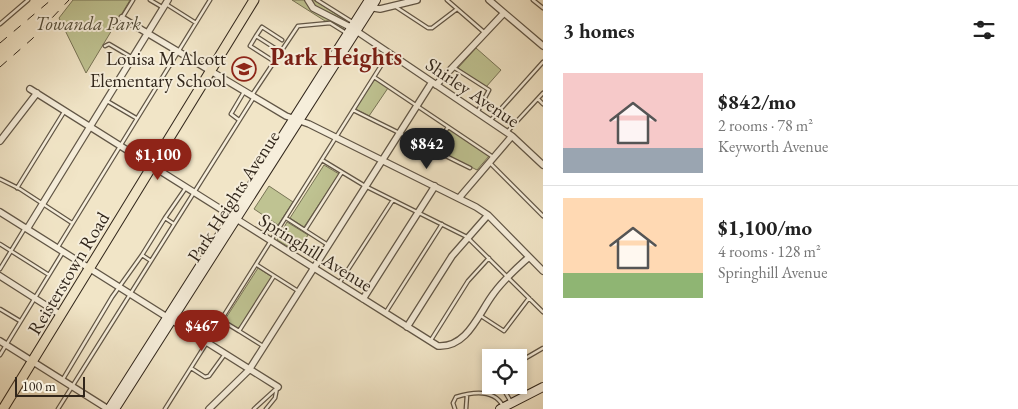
<!DOCTYPE html>
<meta charset="utf-8">
<style>
:root{--surface:#fff;--page:#f6f6f6;--text:#222;--muted:#767676;--line:#e0e0e0;--accent:#8f2418}
body{margin:0;font-family:"EB Garamond",serif;background:var(--page);color:var(--text);height:100vh;display:flex;flex-direction:column;font-size:19px;white-space:nowrap}
*{box-sizing:border-box;margin:0}
p{font-size:16px;color:var(--muted)}
.icon{flex:none;width:28px;height:28px;fill:none;stroke:currentColor;stroke-width:2;stroke-linecap:round;stroke-linejoin:round}
.map{position:relative;flex:1;overflow:hidden}
.details{display:flex;flex-direction:column;background:var(--surface);width:475px}
.details>*{flex:none}
.tools{position:absolute;left:482px;top:349px;display:grid;gap:10px}
.tools a{display:grid;place-items:center;width:45px;height:45px;border-radius:0px;background:var(--surface);box-shadow:0 2px 8px #0003;font-size:25px}
.scale{position:absolute;left:15px;bottom:12px;width:70px;box-sizing:border-box;padding-left:5px;border:2px solid #31261b;border-top:0;font-size:14px;line-height:18px;white-space:nowrap;color:#31261b;-webkit-text-stroke:4px #f6eedb;paint-order:stroke}
.price{position:absolute;translate:-50% -42px;padding:0 11px;border-radius:18px;background:var(--accent);color:#fff;font-size:16px;line-height:32px;filter:drop-shadow(0 1px 2px #0008)}
.price::after{content:'';position:absolute;left:50%;top:30px;width:15px;height:11px;margin-left:-8px;background:inherit;clip-path:polygon(0 0,100% 0,50% 100%)}
.price.on{background:#222;color:#fff}
ul{padding:0;list-style:none}
li{display:flex;align-items:center;gap:15px;height:125px;padding:0 20px}
li+li{border-top:1px solid var(--line)}
li span{display:grid;place-items:center;flex:none;width:140px;height:100px;border-radius:0px;color:#555}
li>.icon{margin-inline-start:auto}
span .icon{width:60px;height:60px;fill:#fffc;stroke-width:1}
li b{font-size:21px}
h2{display:flex;justify-content:space-between;align-items:center;height:60px;padding:0 20px;font-size:21px}
main{display:flex;flex:1;min-height:0}
.map>svg:first-child{display:block}
.green{fill:#bfc392;stroke:#787456}
.lines{fill:none;stroke-linecap:round;stroke-linejoin:round}
.lane-casing{stroke:#615646;stroke-width:5}
.street-casing{stroke:#615646;stroke-width:8}
.secondary-casing{stroke:#31261b;stroke-width:10}
.primary-casing{stroke:#31261b;stroke-width:11}
.lane{stroke:#f6eedb;stroke-width:2.5}
.street{stroke:#f6eedb;stroke-width:5.5}
.secondary{stroke:#f6eedb;stroke-width:8}
.primary{stroke:#f1e5c7;stroke-width:9}
.rail{stroke:#31261b;stroke-width:1;stroke-dasharray:9 9;stroke-linecap:butt}
.labels{text-anchor:middle;stroke-width:4;stroke-linejoin:round;paint-order:stroke}
.park-label{font-size:19px;font-style:italic;fill:#544d39;stroke:#f6eedb}
.poi-label{font-size:19px;fill:#31261b;stroke:#f6eedb;text-anchor:end}
.street-label{font-size:19px;fill:#31261b;stroke:#f6eedb}
.district-label{font-size:24px;font-weight:bold;fill:#7a1f14;stroke:#f6eedb}
</style>
<main>
<div class="map">
<svg width="543" height="409" viewBox="0 0 543 409">
<rect width="100%" height="100%" fill="#f1e5c7"/>
<filter id="stains"><feTurbulence type="fractalNoise" baseFrequency=".004" numOctaves="4"/><feColorMatrix values="0 0 0 0 .2 0 0 0 0 .09 0 0 0 0 .02 0 0 0 .5 -.17"/></filter>
<radialGradient id="worn" r=".72"><stop offset=".6" stop-color="#630" stop-opacity="0"/><stop offset="1" stop-color="#630" stop-opacity=".3"/></radialGradient>
<path class="green" d="M73 0H130L86 73 59 18Z
M292 0H314L348 22 343 29 331 21H325Z
M476 48 501 70 486 87 458 68Z
M375 79 388 88 369 116 355 109Z
M449 129 489 156 477 170 436 149Z
M324 165 339 174 304 227 290 218Z
M269 186 293 202 278 225 254 209Z
M287 222 308 235 297 252 277 240Z
M258 268 272 277 239 330 224 321Z"/>
<g class="lines">
<g class="lane-casing">
<path id="lane" d="M150 0 162 7
M317 0 354 23
M447 0 485 33
M533 0 543 8
M166 4 196 23
M396 7 428 28H432L457 9
M122 18 133 0
M0 24 28 0
M256 36 250 46 275 62
M105 46 109 44 131 57
M281 52 256 36 262 27 282 40
M453 67 489 90 478 111
M374 77 493 157
M252 95 298 26 330 23 346 33
M538 99 543 104
M107 101 136 118
M353 110 470 168
M239 120 231 114 244 92
M490 121 543 62
M507 132 543 93
M433 150 448 127
M322 160 365 186 467 237 543 312
M490 163 543 216
M0 179 20 189 72 223
M17 188 64 112
M165 218 185 189
M286 218 328 245
M305 230 342 172
M0 244 49 275
M58 247 210 0
M151 261 142 255 165 218 174 224
M257 265 298 291
M0 269 25 228
M340 282 393 200
M0 309 20 321
M386 312 442 224
M481 316 504 331 529 298
M221 320 239 331 274 276
M239 331 263 346
M431 340 468 281 489 258
M0 355 63 252
M519 362 543 348
M191 368 205 377 209 376 225 354
M63 379 112 297 142 255
M501 385 511 402
M58 409 254 97
M165 409 389 53
M254 409 277 388
M266 409 275 398 277 388
M455 409 453 403 456 397C472 392 494 389 503 406
M466 409 467 395"/>
</g>
<g class="street-casing">
<path id="street" d="M308 0 313 8 352 28 512 136 543 165
M489 0 543 46
M368 7 380 9 417 0
M122 18 286 116 309 124 476 207 488 215 543 271
M436 85 504 13
M30 89 438 346C468 348 479 312 494 293 504 279 517 268 529 257
M0 141 37 93
M459 198 512 136
M0 212 278 387
M27 229 168 0
M0 276 61 315
M363 299 435 186
M407 327 452 256 488 215
M0 341 108 409
M209 409 249 370 432 82"/>
</g>
<g class="secondary-casing">
<path id="secondary" d="M109 409 369 0
M115 409 376 0
M500 409 543 387"/>
</g>
<g class="primary-casing">
<path id="primary" d="M3 409 254 0"/>
</g>
<use href="#lane" class="lane"/>
<use href="#street" class="street"/>
<use href="#secondary" class="secondary"/>
<use href="#primary" class="primary"/>
<path class="rail" d="M0 43 51 0
M0 67 32 39 69 0"/>
</g>
<defs>
<g id="school-ring" transform="scale(1.25)"><circle r="9.5" fill="#f6eedb" stroke="#8f2418" stroke-width="1.5"/><path d="M0-5L7-2L0 1L-7-2ZM-4 1L0 2.5L4 1V4Q0 6-4 4Z" fill="#8f2418"/></g>
</defs>
<g fill-rule="evenodd">
<use href="#school-ring" x="244" y="69"/>
</g>
<g class="labels">
<g class="park-label">
<text x="88" y="30">Towanda Park</text>
</g>
<g class="poi-label">
<text x="226" y="65">Louisa M Alcott<tspan x="226" dy="22">Elementary School</tspan></text>
</g>
<g class="street-label">
<text transform="translate(473 92) rotate(34)" y="7">Shirley Avenue</text>
<text transform="translate(233 196) rotate(-57)" y="7">Park Heights Avenue</text>
<text transform="translate(316 252) rotate(32)" y="7">Springhill Avenue</text>
<text transform="translate(68 273) rotate(-59)" y="7">Reisterstown Road</text>
</g>
<g class="district-label">
<text x="336" y="65">Park Heights</text>
</g>
</g>
<rect width="100%" height="100%" filter="url(#stains)"/>
<rect width="100%" height="100%" fill="url(#worn)"/>
</svg>
<div class="tools">
<a><svg class="icon" aria-label="locate" viewBox="0 0 24 24"><circle cx="12" cy="12" r="6"/><path d="M12 2v4M12 18v4M2 12h4M18 12h4"/></svg></a>
</div>
<div class="scale">100 m</div>
<b class="price on" style="left:427px;top:170px">$842</b>
<b class="price" style="left:158px;top:181px">$1,100</b>
<b class="price" style="left:202px;top:352px">$467</b>
</div>
<section class="details">
<h2>3 homes<svg class="icon" aria-label="filters" viewBox="0 0 24 24"><path d="M4 7h16M4 17h16"/><circle cx="9" cy="7" r="2"/><circle cx="15" cy="17" r="2"/></svg></h2>
<ul>
<li><span style="background:linear-gradient(#f6c9c9 75%,#9aa5b1 0)"><svg class="icon" aria-label="home" viewBox="0 0 24 24"><path d="M3 11l9-7 9 7M6 9v11h12V9"/></svg></span><div><b>$842/mo</b><p>2 rooms · 78 m²</p><p>Keyworth Avenue</p></div></li>
<li><span style="background:linear-gradient(#ffd9b3 75%,#8fb573 0)"><svg class="icon" aria-label="home" viewBox="0 0 24 24"><path d="M3 11l9-7 9 7M6 9v11h12V9"/></svg></span><div><b>$1,100/mo</b><p>4 rooms · 128 m²</p><p>Springhill Avenue</p></div></li>
</ul>
</section>
</main>
